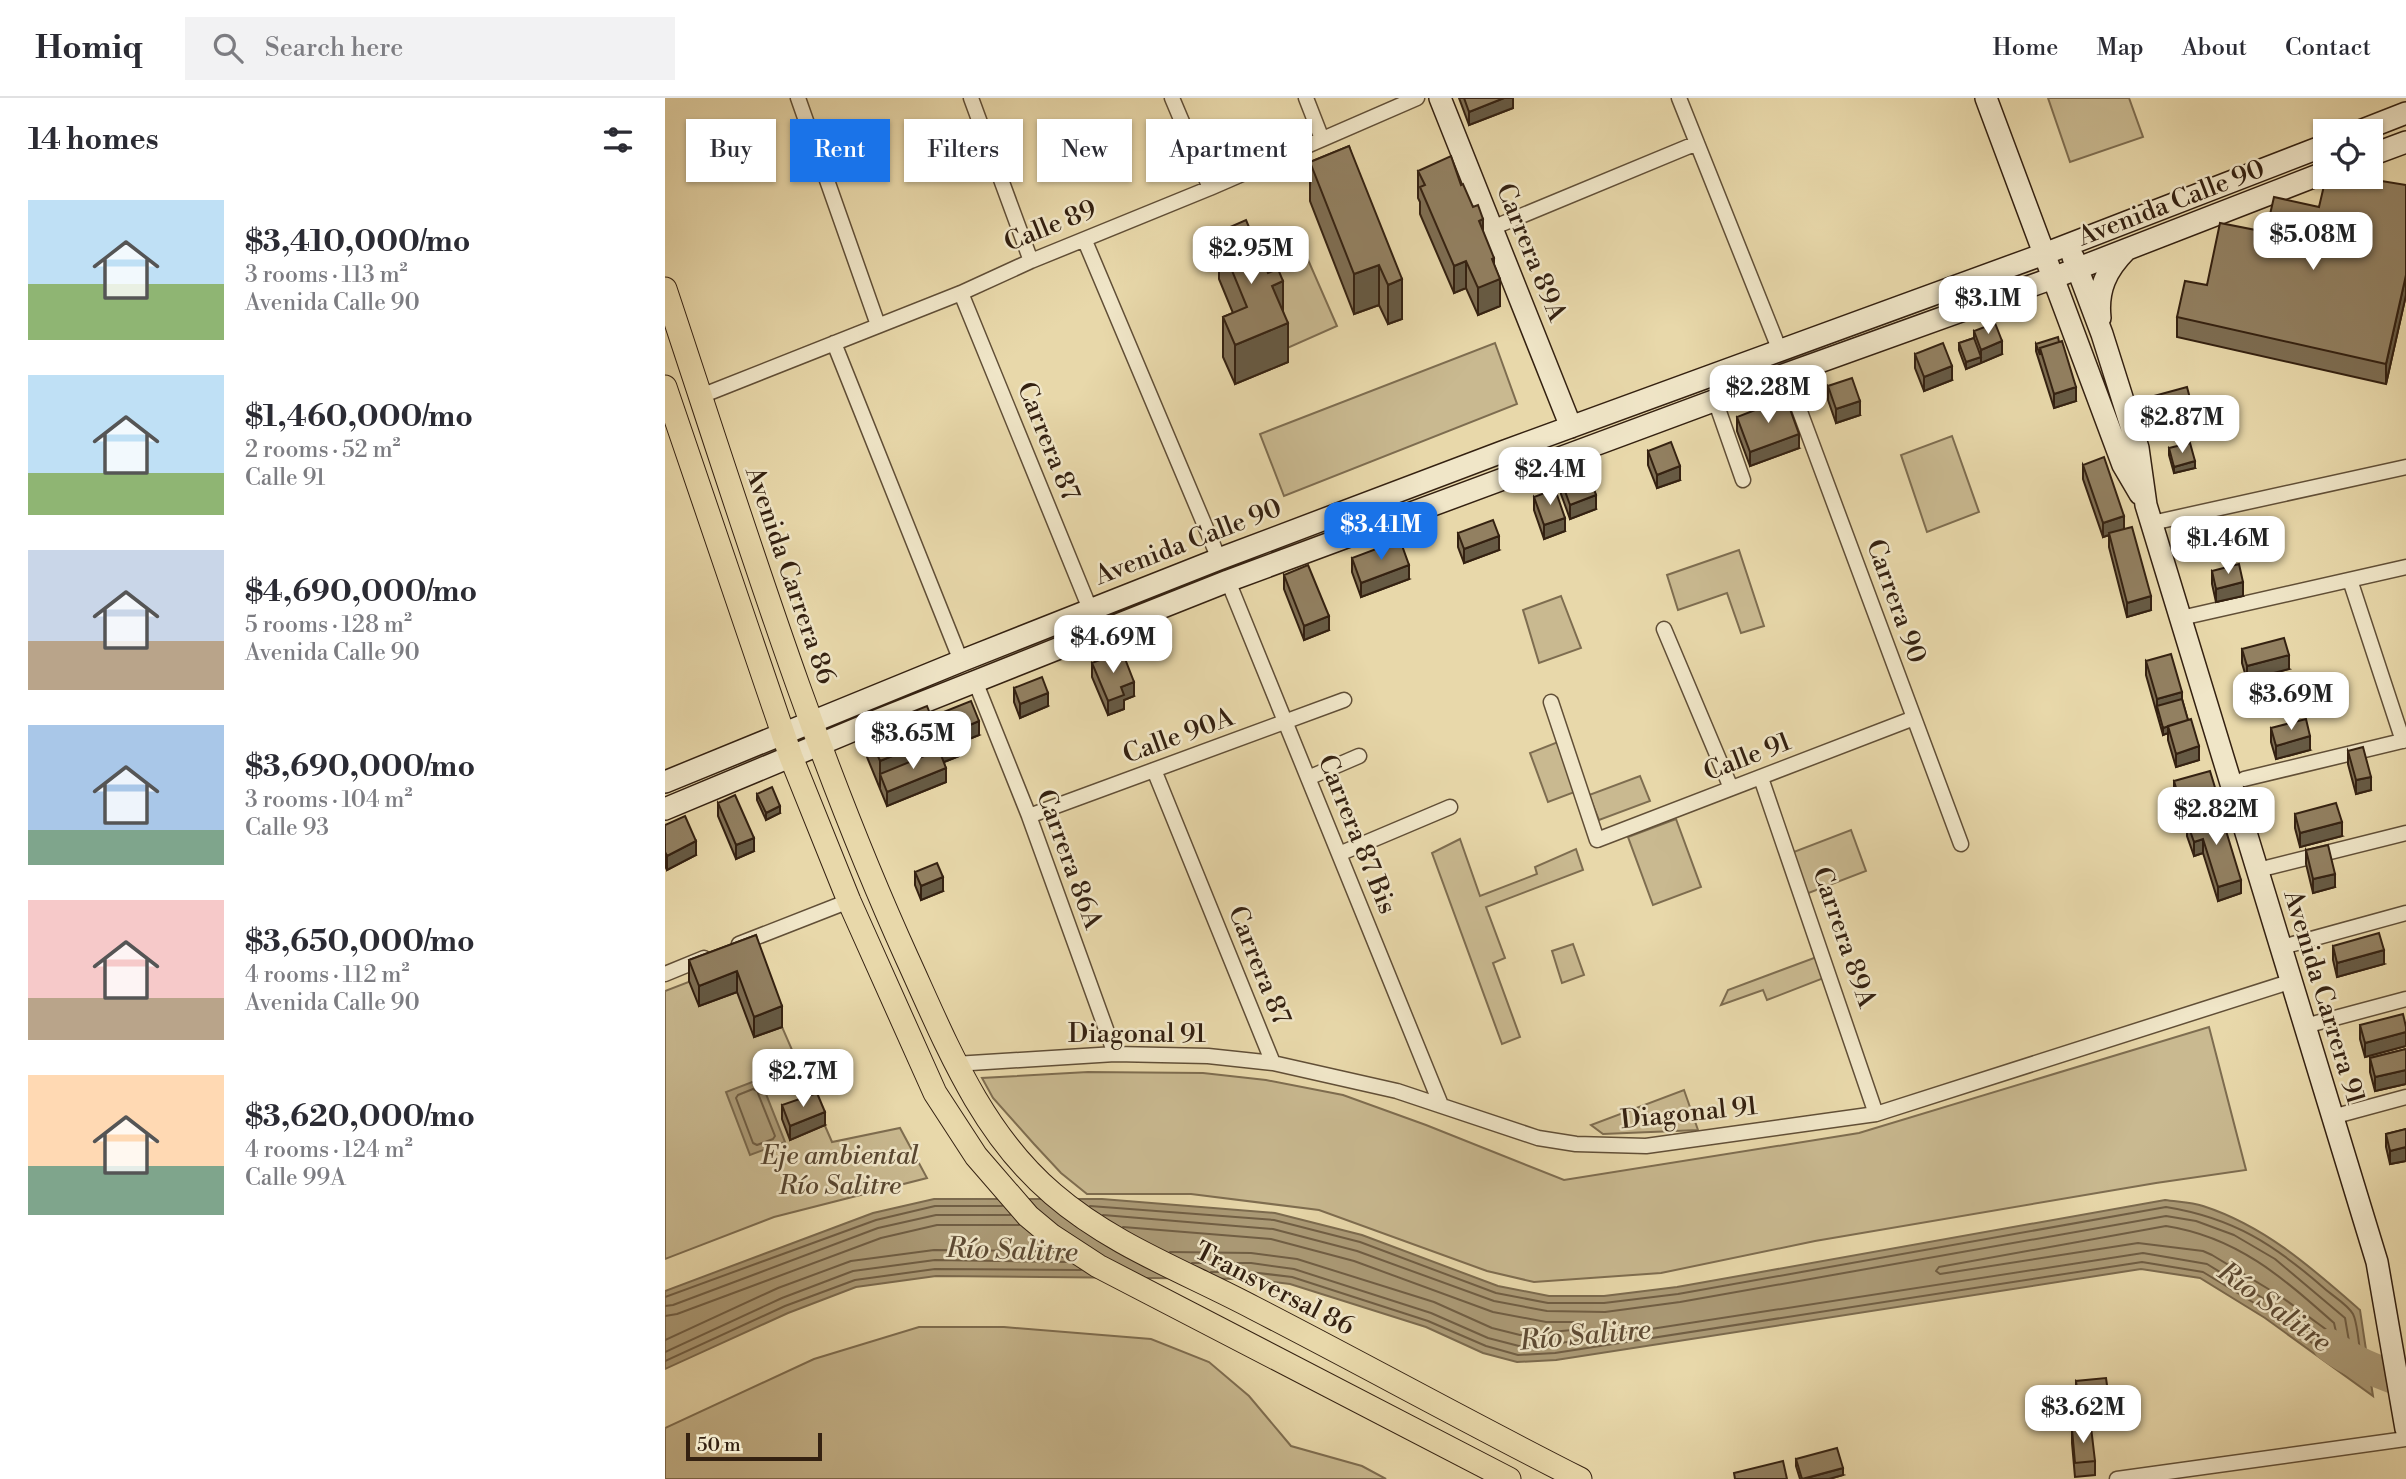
<!DOCTYPE html>
<meta charset="utf-8">
<style>
:root{--surface:#fff;--page:#f2f2f3;--text:#2b2b33;--muted:#7c7c81;--line:#e1e1e2;--accent:#1a73e8}
body{margin:0;font-family:"Libre Bodoni",serif;background:var(--page);color:var(--text);height:100vh;display:flex;flex-direction:column;font-size:26px;white-space:nowrap}
*{box-sizing:border-box;margin:0}
p{font-size:23px;color:var(--muted)}
.icon{flex:none;width:38px;height:38px;fill:none;stroke:currentColor;stroke-width:2;stroke-linecap:round;stroke-linejoin:round}
.map{position:relative;flex:1;overflow:hidden}
.panel{display:flex;flex-direction:column;background:var(--surface);width:665px}
.panel>*{flex:none}
.hud{position:absolute;left:21px;top:21px;width:665px;height:63px;display:flex;gap:14px}
.controls{position:absolute;left:1648px;top:21px;display:grid;gap:14px}
.controls a{display:grid;place-items:center;width:70px;height:70px;border-radius:0px;background:var(--surface);box-shadow:0 2px 5px #0004;font-size:35px}
.scale{position:absolute;left:21px;bottom:18px;width:136px;box-sizing:border-box;padding-left:7px;border:4px solid #342111;border-top:0;font-size:19px;line-height:24px;white-space:nowrap;color:#342111;-webkit-text-stroke:5px #f0e6c8;paint-order:stroke}
.price{position:absolute;translate:-50% -60px;padding:0 16px;border-radius:14px;background:#fff;color:#222;font-size:23px;line-height:46px;filter:drop-shadow(0 2px 4px #0008)}
.price::after{content:'';position:absolute;left:50%;top:42px;width:21px;height:16px;margin-left:-10px;background:inherit;clip-path:polygon(0 0,100% 0,50% 100%)}
.price.on{background:var(--accent);color:#fff}
ul{padding:0;list-style:none}
li{display:flex;align-items:center;gap:21px;height:175px;padding:0 28px}
li span{display:grid;place-items:center;flex:none;width:196px;height:140px;border-radius:0px;color:#555}
li>.icon{margin-inline-start:auto}
span .icon{width:84px;height:84px;fill:#fffc;stroke-width:1}
li b{font-size:30px}
h2{display:flex;justify-content:space-between;align-items:center;height:84px;padding:0 28px;font-size:30px}
.pill{padding:0 24px;border-radius:0px;background:var(--surface);box-shadow:0 2px 5px #0004;font-size:24px;line-height:63px}
.pill.on{background:var(--accent);color:#fff}
header{display:flex;align-items:center;gap:42px;box-sizing:border-box;height:98px;padding:0 35px;background:var(--surface);border-bottom:2px solid var(--line)}
header strong{font-size:33px}
nav{display:flex;gap:38px;margin-inline-start:auto;font-size:24px}
.search{width:490px;height:63px;background:var(--page);display:flex;align-items:center;gap:18px;box-sizing:border-box;padding:0 24px;border-radius:0px;color:var(--muted);font-size:26px}
main{display:flex;flex:1;min-height:0}
.map>svg:first-child{display:block}
.green{fill:#c9b990;stroke:#7e6d50;stroke-width:2}
.water{fill:#ab9a76;stroke:#7b6a4e;stroke-width:2}
.lines{fill:none;stroke-linecap:round;stroke-linejoin:round}
.shore{stroke:#705e44;stroke-width:2}
.river{stroke:#ab9a76;stroke-width:33}
.street-casing{stroke:#614f37;stroke-width:17}
.secondary-casing{stroke:#342111;stroke-width:24}
.primary-casing{stroke:#342111;stroke-width:25}
.street{stroke:#f0e6c8;stroke-width:14}
.secondary{stroke:#f0e6c8;stroke-width:21}
.primary{stroke:#e8d8aa;stroke-width:23}
.wall{fill:#7e6e53;stroke:#342111;stroke-width:2}
.shaded-wall{fill:#665a44;stroke:#342111;stroke-width:2}
.building{fill:#928061;stroke:#342111;stroke-width:2}
.labels{text-anchor:middle;stroke-width:5;stroke-linejoin:round;paint-order:stroke}
.street-label{font-size:26px;fill:#342111;stroke:#f0e6c8}
.park-label{font-size:26px;font-style:italic;fill:#594731;stroke:#f0e6c8}
.water-label{font-size:28px;font-style:italic;fill:#5e4b34;stroke:#f0e6c8}
</style>
<header>
<strong>Homiq</strong>
<div class="search"><svg class="icon" aria-label="search" viewBox="0 0 24 24"><circle cx="10" cy="10" r="6"/><path d="M15 15l6 6"/></svg>Search here</div>
<nav><a>Home</a><a>Map</a><a>About</a><a>Contact</a></nav>
</header>
<main>
<section class="panel">
<h2>14 homes<svg class="icon" aria-label="filters" viewBox="0 0 24 24"><path d="M4 7h16M4 17h16"/><circle cx="9" cy="7" r="2"/><circle cx="15" cy="17" r="2"/></svg></h2>
<ul>
<li><span style="background:linear-gradient(#bfe0f5 60%,#8fb573 0)"><svg class="icon" aria-label="home" viewBox="0 0 24 24"><path d="M3 11l9-7 9 7M6 9v11h12V9"/></svg></span><div><b>$3,410,000/mo</b><p>3 rooms · 113 m²</p><p>Avenida Calle 90</p></div></li>
<li><span style="background:linear-gradient(#bfe0f5 70%,#8fb573 0)"><svg class="icon" aria-label="home" viewBox="0 0 24 24"><path d="M3 11l9-7 9 7M6 9v11h12V9"/></svg></span><div><b>$1,460,000/mo</b><p>2 rooms · 52 m²</p><p>Calle 91</p></div></li>
<li><span style="background:linear-gradient(#c9d6e8 65%,#b9a48a 0)"><svg class="icon" aria-label="home" viewBox="0 0 24 24"><path d="M3 11l9-7 9 7M6 9v11h12V9"/></svg></span><div><b>$4,690,000/mo</b><p>5 rooms · 128 m²</p><p>Avenida Calle 90</p></div></li>
<li><span style="background:linear-gradient(#a9c7e8 75%,#7fa58c 0)"><svg class="icon" aria-label="home" viewBox="0 0 24 24"><path d="M3 11l9-7 9 7M6 9v11h12V9"/></svg></span><div><b>$3,690,000/mo</b><p>3 rooms · 104 m²</p><p>Calle 93</p></div></li>
<li><span style="background:linear-gradient(#f6c9c9 70%,#b9a48a 0)"><svg class="icon" aria-label="home" viewBox="0 0 24 24"><path d="M3 11l9-7 9 7M6 9v11h12V9"/></svg></span><div><b>$3,650,000/mo</b><p>4 rooms · 112 m²</p><p>Avenida Calle 90</p></div></li>
<li><span style="background:linear-gradient(#ffd9b3 65%,#7fa58c 0)"><svg class="icon" aria-label="home" viewBox="0 0 24 24"><path d="M3 11l9-7 9 7M6 9v11h12V9"/></svg></span><div><b>$3,620,000/mo</b><p>4 rooms · 124 m²</p><p>Calle 99A</p></div></li>
</ul>
</section>
<div class="map">
<svg width="1741" height="1381" viewBox="0 0 1741 1381">
<rect width="100%" height="100%" fill="#e8d8aa"/>
<filter id="stains"><feTurbulence type="fractalNoise" baseFrequency=".00286" numOctaves="4"/><feColorMatrix values="0 0 0 0 .2 0 0 0 0 .09 0 0 0 0 .02 0 0 0 .5 -.17"/></filter>
<radialGradient id="worn" r=".72"><stop offset=".6" stop-color="#630" stop-opacity="0"/><stop offset="1" stop-color="#630" stop-opacity=".3"/></radialGradient>
<path class="green" d="M1383 0H1464L1478 39 1405 64Z
M637 148 672 228 618 252 584 171Z
M830 245 852 306 619 398 595 336Z
M1287 338 1314 414 1262 434 1236 357Z
M1074 452 1099 528 1076 535 1062 495 1013 512 1002 477Z
M896 498 916 550 874 565 858 512Z
M898 642 915 692 883 704 865 655Z
M975 678 985 703 934 722 924 697Z
M1011 721 1036 789 988 807 963 739Z
M1186 732 1201 773 1141 796 1126 755Z
M795 741 815 798 872 776 870 769 911 751 918 772 821 809 840 860 828 865 855 939 837 946 767 755Z
M908 846 919 877 897 885 887 853Z
M1157 857 1164 878 1102 902 1098 892 1056 907 1063 892Z
M91 858 117 929 167 1044 235 1030 262 1080 109 1119 0 1161V893Z
M1544 929 1581 1072 1491 1085 1150 1143 996 1175 869 1184 822 1173 654 1112 526 1096H422L396 1075 369 1046 328 1000 317 980 423 974 538 975 601 982 678 997 761 1027 899 1082 1194 1035Z
M1019 992 1033 1032 938 1036 926 1027Z
M254 1229H339L486 1241 544 1264 584 1298 626 1348 697 1368 721 1381H0V1330L149 1261Z"/>
<path class="water" d="M113 962 121 968 120 975 126 978 128 985 117 993 110 992 106 986 108 982 103 967Z
M95 981 120 1044 85 1057 61 994Z
M269 1101H437L610 1115 697 1137 833 1188 884 1198H939L1012 1189 1500 1102C1513 1104 1526 1104 1538 1108 1600 1128 1647 1170 1695 1212L1708 1298 1600 1220 1535 1180 1476 1171 891 1262 852 1264 818 1255 761 1229 625 1186 585 1181 271 1178 191 1189 123 1215 0 1271V1193L208 1115Z"/>
<g class="lines">
<path class="shore" d="M88 991 92 993 110 1038 108 1041 92 1047 88 1045 71 1000 73 997Z
M425 1108 609 1122 695 1144 831 1195 883 1205H939L1013 1196 1501 1109C1569 1120 1610 1147 1660 1191 1668 1198 1683 1207 1688 1216 1693 1226 1696 1263 1697 1275L1692 1277 1604 1214 1538 1174 1477 1164 890 1255 853 1257 821 1248 763 1223 627 1179 585 1174H546
M438 1117 608 1131 692 1153 829 1203 882 1213 940 1214 1015 1204 1501 1118 1531 1123 1569 1137 1610 1161 1680 1220 1686 1255 1684 1258H1680L1609 1207 1542 1166 1478 1155 889 1246 854 1248 823 1240 766 1215 629 1171 586 1165H527
M1501 1128C1572 1139 1617 1179 1669 1225L1671 1234 1666 1235 1615 1198 1547 1157 1538 1153 1473 1145 1275 1176 1271 1173 1274 1169Z
M458 1129 606 1141 689 1163 828 1214 881 1224H918L920 1228 918 1231 855 1237 827 1230 769 1204 632 1161 586 1155 505 1154
M0 1199 211 1122 270 1108H337
M0 1208 8 1207 213 1130 271 1117H345
M0 1218 12 1216 216 1140 272 1127H354
M0 1242 113 1190 186 1163 269 1152 386 1153
M0 1254 117 1200 188 1173 270 1162 402 1164
M0 1263 120 1208 190 1182 270 1171 416 1172"/>
<path class="river" d="M1664 1247C1686 1264 1714 1274 1741 1284"/>
<g class="street-casing">
<path id="street" d="M133 0 213 227
M306 0 366 163
M507 0 545 90
M641 0 657 41
M1014 0 1115 253
M827 130 1032 45
M420 143 554 461
M296 195 425 511
M169 245 296 563
M1121 276 1296 746
M36 298 296 195 366 163 545 90 752 0
M1050 302 1078 382
M1487 425 1741 369
M1685 482 1738 643
M563 483 776 1007
M1516 520 1741 469
M999 531 1066 690
M310 583 364 718 450 956
M886 604 932 742 1249 620
M489 672 608 965
M643 680 694 658
M1096 680 1211 1016
M1579 681 1741 642
M364 718 679 602
M674 756 785 709
M1593 772 1741 735
M74 846 184 803
M1617 849 1741 815
M0 876 39 860
M1640 928 1741 901
M290 966 450 956 543 958 608 965 732 993 873 1040 911 1046 981 1048 1211 1016 1627 883
M1667 1019 1741 999
M1452 1381 1741 1341"/>
</g>
<g class="secondary-casing">
<path id="secondary" d="M775 0 906 329
M1321 0 1458 367 1475 396
M1695 33 1741 15
M1706 57 1741 44
M1408 159 1437 236 1473 350 1481 407 1712 1164 1741 1331
M1435 220C1432 192 1441 172 1461 152
M0 684 296 563 554 461 837 354 1379 156 1661 47
M0 711 206 625 563 483 1121 276 1388 180 1661 74"/>
</g>
<g class="primary-casing">
<path id="primary" d="M0 191C75 416 144 644 242 860 281 945 315 1034 388 1096 447 1147 521 1174 589 1210 698 1266 806 1326 915 1381
M0 289 126 659 184 803 270 995 311 1058 363 1118 387 1138 433 1168 844 1381"/>
</g>
<use href="#street" class="street"/>
<use href="#secondary" class="secondary"/>
<use href="#primary" class="primary"/>
</g>
<path class="wall" d="M794 0H848V10L804 27Z
M684 48 737 221 723 226 714 207 689 216 645 103V64Z
M753 73 796 87 818 134 829 168 835 208 813 217 801 190 789 195 755 116V104L753 100Z
M1741 87V197L1721 286 1512 239V219L1542 187 1601 134 1654 109Z
M556 133 618 213 623 264 570 286 558 259V219L568 215 554 181V141L556 140Z
M1309 233 1337 256 1301 271 1294 252V245L1309 240Z
M1371 246 1411 303 1389 310 1371 253Z
M1250 256 1287 282 1259 293 1250 270Z
M1163 288 1195 317 1171 325 1163 302Z
M1478 301 1527 315 1484 327 1478 308Z
M1072 319 1134 350 1085 368 1072 333Z
M1504 350 1530 370 1509 375 1504 357Z
M983 353 1015 382 992 390 983 367Z
M1418 367 1459 431 1486 512 1462 519 1444 449V437L1438 439 1418 381Z
M896 382 931 411 905 421 896 396Z
M869 399 900 433 879 441 869 412Z
M793 435 834 452 799 465 793 449Z
M687 460 744 481 696 499 687 474Z
M1547 473 1578 498 1551 504 1547 486Z
M619 477 664 532 639 542 619 491Z
M1577 551 1624 571 1582 582 1577 565Z
M1481 563 1517 601 1534 662 1511 669 1503 642V635L1498 637 1481 577Z
M427 565 469 598 459 602V611L443 617 427 579Z
M349 590 383 608 355 620 349 604Z
M266 619 314 637 294 645V658L279 664 281 684 222 708 202 659V632Z
M1606 630 1645 652 1611 661 1606 644Z
M1683 653 1706 692 1691 696 1683 666Z
M1509 683 1552 710 1516 721 1509 697Z
M92 696 115 715 101 722 92 702Z
M53 705 89 753 71 761 53 718Z
M1630 716 1677 738 1635 749 1630 730Z
M1522 724 1576 782V795L1553 803 1538 755 1529 758 1522 738Z
M0 727 31 757 2 772 0 768Z
M1641 752 1670 789 1648 795 1641 766Z
M250 774 278 793 256 802 250 787Z
M91 837 117 929 89 939 72 894 34 908 24 883V862Z
M1668 848 1719 866 1672 879 1668 862Z
M1695 927 1741 929V948L1700 959 1695 941Z
M1741 951V986L1710 993 1705 974V960Z
M117 1007 160 1027 125 1042 117 1021Z
M1741 1031V1063L1725 1066 1721 1049V1036Z
M1411 1283 1445 1309V1323L1415 1328 1411 1297Z
M1407 1331 1430 1363V1377L1410 1379 1407 1345Z
M1131 1361 1178 1377 1164 1381H1135L1131 1368Z"/>
<path class="shaded-wall" d="M839 0H848V10L804 27V14Z
M818 121V148L814 123Z
M829 160V183L835 181V208L813 217V190L827 161Z
M801 163V190L789 195V168Z
M714 167V207L689 216V176Z
M1741 177V197L1721 286V266Z
M737 181V221L723 226V187Z
M618 183V223L607 188Z
M623 225V264L570 286V247Z
M1337 243V256L1316 265V252Z
M1316 259V265L1301 271V264Z
M1287 268V282L1259 293V279Z
M1411 289V303L1389 310V296Z
M1195 303V317L1171 325V311Z
M1527 308V315L1484 327V320Z
M1134 336V350L1085 368V354Z
M1530 363V370L1509 375V369Z
M1015 368V382L992 390V377Z
M931 397V411L905 421V407Z
M1459 418V432L1438 439V425Z
M900 420V433L879 441V427Z
M834 438V452L799 465V451Z
M744 467V481L696 499V485Z
M1578 484V498L1551 504V491Z
M1486 498V512L1462 519V505Z
M664 518V532L639 542V528Z
M1624 557V571L1582 582V568Z
M469 584V598L459 602V611L443 617V603L456 589Z
M1517 594V608H1492V615V601Z
M383 595V608L355 620V606Z
M314 623V637L294 645V658L274 666V652L291 633Z
M1503 628V635L1498 637V630Z
M1645 638V652L1611 661V648Z
M274 639V666L215 676V690V663Z
M1534 648V662L1511 669V656Z
M281 670V684L222 708V694Z
M1706 679V692L1691 696V682Z
M1552 696V710L1516 721V707Z
M115 708V715L101 722V715Z
M1677 724V738L1635 749V735Z
M89 740V753L71 761V747Z
M1538 741V755L1529 758V744Z
M31 743V757L2 772V758Z
M1670 776V789L1648 795V781Z
M278 779V793L256 802V788Z
M1576 782V795L1553 803V789Z
M1719 852V866L1672 879V865Z
M72 873V894L34 908V888Z
M117 908V929L89 939V919Z
M1741 934V948L1700 959V945Z
M1741 972V986L1710 993V979Z
M160 1014V1027L125 1042V1028Z
M1741 1049V1063L1725 1066V1053Z
M1178 1370V1377L1164 1381H1138Z"/>
<path class="building" d="M799 0H839L804 14Z
M684 48 737 181 723 187 714 167 689 176 645 64Z
M786 58 796 87 798 86 808 109 813 107 818 121 814 123 829 160 827 161 835 181 813 190 801 163 789 168 755 89 760 87 753 73Z
M1661 79H1692L1741 87V177L1721 266 1512 219 1520 183 1542 187 1555 125 1601 134 1609 99 1654 109Z
M581 122 603 175 613 171 618 183 607 188 623 225 570 247 558 219 582 209 554 141 559 139 556 133Z
M1330 225 1337 243 1316 252 1309 233Z
M1393 239 1394 244 1375 250V257L1371 246Z
M1309 240 1316 259 1301 264 1294 245Z
M1397 243 1411 289 1389 296 1375 250Z
M1278 245 1287 268 1259 279 1250 256Z
M1187 280 1195 303 1171 311 1163 288Z
M1522 289 1527 308 1484 320 1478 301Z
M1121 300 1134 336 1085 354 1072 319Z
M1006 344 1015 368 992 377 983 353Z
M1525 345 1530 363 1509 369 1504 350Z
M1439 359 1459 418 1438 425 1418 367Z
M923 373 931 397 905 407 896 382Z
M890 391 900 420 879 427 869 399Z
M828 422 834 438 799 451 793 435Z
M1467 429 1486 498 1462 505 1444 435Z
M735 442 744 467 696 485 687 460Z
M1574 466 1578 484 1551 491 1547 473Z
M643 467 664 518 639 528 619 477Z
M1619 540 1624 557 1582 568 1577 551Z
M457 553 469 584 456 589 459 597 443 603 427 565Z
M1506 556 1517 594 1492 601 1481 563Z
M377 579 383 595 355 606 349 590Z
M1517 601 1523 622 1498 630 1492 608Z
M306 603 314 623 291 633 294 645 274 652V639L266 619Z
M262 608 274 639 215 663 202 632Z
M1526 621 1534 648 1511 656 1503 628Z
M1641 621 1645 638 1611 648 1606 630Z
M1698 649 1706 679 1691 682 1683 653Z
M274 652 281 670 222 694 215 676Z
M1545 673 1552 696 1516 707 1509 683Z
M107 689 115 708 101 715 92 696Z
M70 697 89 740 71 747 53 705Z
M1671 705 1677 724 1635 735 1630 716Z
M1555 713 1576 782 1553 789 1538 741 1529 744 1522 724Z
M20 718 31 743 2 758 0 754V727Z
M1663 747 1670 776 1648 781 1641 752Z
M272 765 278 779 256 788 250 774Z
M1714 835 1719 852 1672 865 1668 848Z
M91 837 117 908 89 919 72 873 34 888 24 862Z
M1738 916 1741 929V934L1700 945 1695 927Z
M1741 951V972L1710 979 1705 960Z
M152 995 160 1014 125 1028 117 1007Z
M1741 1031V1049L1725 1053 1721 1036Z
M1441 1280 1445 1309 1415 1314 1411 1283Z
M1426 1329 1430 1363 1410 1365 1407 1331Z
M1172 1350 1178 1370 1137 1381 1131 1361Z
M1118 1363 1122 1381H1070L1069 1375Z"/>
<g class="labels">
<g class="street-label">
<text transform="translate(1506 104) rotate(-21)" y="9">Avenida Calle 90</text>
<text transform="translate(385 127) rotate(-22)" y="9">Calle 89</text>
<text transform="translate(867 154) rotate(68)" y="9">Carrera 89A</text>
<text transform="translate(384 343) rotate(68)" y="9">Carrera 87</text>
<text transform="translate(523 443) rotate(-21)" y="9">Avenida Calle 90</text>
<text transform="translate(126 477) rotate(71)" y="9">Avenida Carrera 86</text>
<text transform="translate(1232 503) rotate(70)" y="9">Carrera 90</text>
<text transform="translate(513 637) rotate(-20)" y="9">Calle 90A</text>
<text transform="translate(1082 658) rotate(-21)" y="9">Calle 91</text>
<text transform="translate(693 736) rotate(68)" y="9">Carrera 87 Bis</text>
<text transform="translate(405 761) rotate(70)" y="9">Carrera 86A</text>
<text transform="translate(1180 839) rotate(71)" y="9">Carrera 89A</text>
<text transform="translate(595 867) rotate(68)" y="9">Carrera 87</text>
<text transform="translate(1660 899) rotate(73)" y="9">Avenida Carrera 91</text>
<text x="472" y="944">Diagonal 91</text>
<text transform="translate(1024 1014) rotate(-6)" y="9">Diagonal 91</text>
<text transform="translate(610 1190) rotate(27)" y="9">Transversal 86</text>
</g>
<g class="park-label">
<text x="175" y="1066">Eje ambiental<tspan x="175" dy="30">Río Salitre</tspan></text>
</g>
<g class="water-label">
<text transform="translate(347 1151) rotate(2)" y="10">Río Salitre</text>
<text transform="translate(1610 1208) rotate(36)" y="10">Río Salitre</text>
<text transform="translate(920 1236) rotate(-5)" y="10">Río Salitre</text>
</g>
</g>
<rect width="100%" height="100%" filter="url(#stains)"/>
<rect width="100%" height="100%" fill="url(#worn)"/>
</svg>
<div class="controls">
<a><svg class="icon" aria-label="locate" viewBox="0 0 24 24"><circle cx="12" cy="12" r="6"/><path d="M12 2v4M12 18v4M2 12h4M18 12h4"/></svg></a>
</div>
<div class="scale">50 m</div>
<b class="price" style="left:1648px;top:174px">$5.08M</b>
<b class="price" style="left:586px;top:188px">$2.95M</b>
<b class="price" style="left:1323px;top:238px">$3.1M</b>
<b class="price" style="left:1103px;top:327px">$2.28M</b>
<b class="price" style="left:1517px;top:357px">$2.87M</b>
<b class="price" style="left:885px;top:409px">$2.4M</b>
<b class="price on" style="left:716px;top:464px">$3.41M</b>
<b class="price" style="left:1563px;top:478px">$1.46M</b>
<b class="price" style="left:448px;top:577px">$4.69M</b>
<b class="price" style="left:1626px;top:634px">$3.69M</b>
<b class="price" style="left:248px;top:673px">$3.65M</b>
<b class="price" style="left:1551px;top:749px">$2.82M</b>
<b class="price" style="left:138px;top:1011px">$2.7M</b>
<b class="price" style="left:1418px;top:1347px">$3.62M</b>
<div class="hud">
<a class="pill">Buy</a>
<a class="pill on">Rent</a>
<a class="pill">Filters</a>
<a class="pill">New</a>
<a class="pill">Apartment</a>
</div>
</div>
</main>
